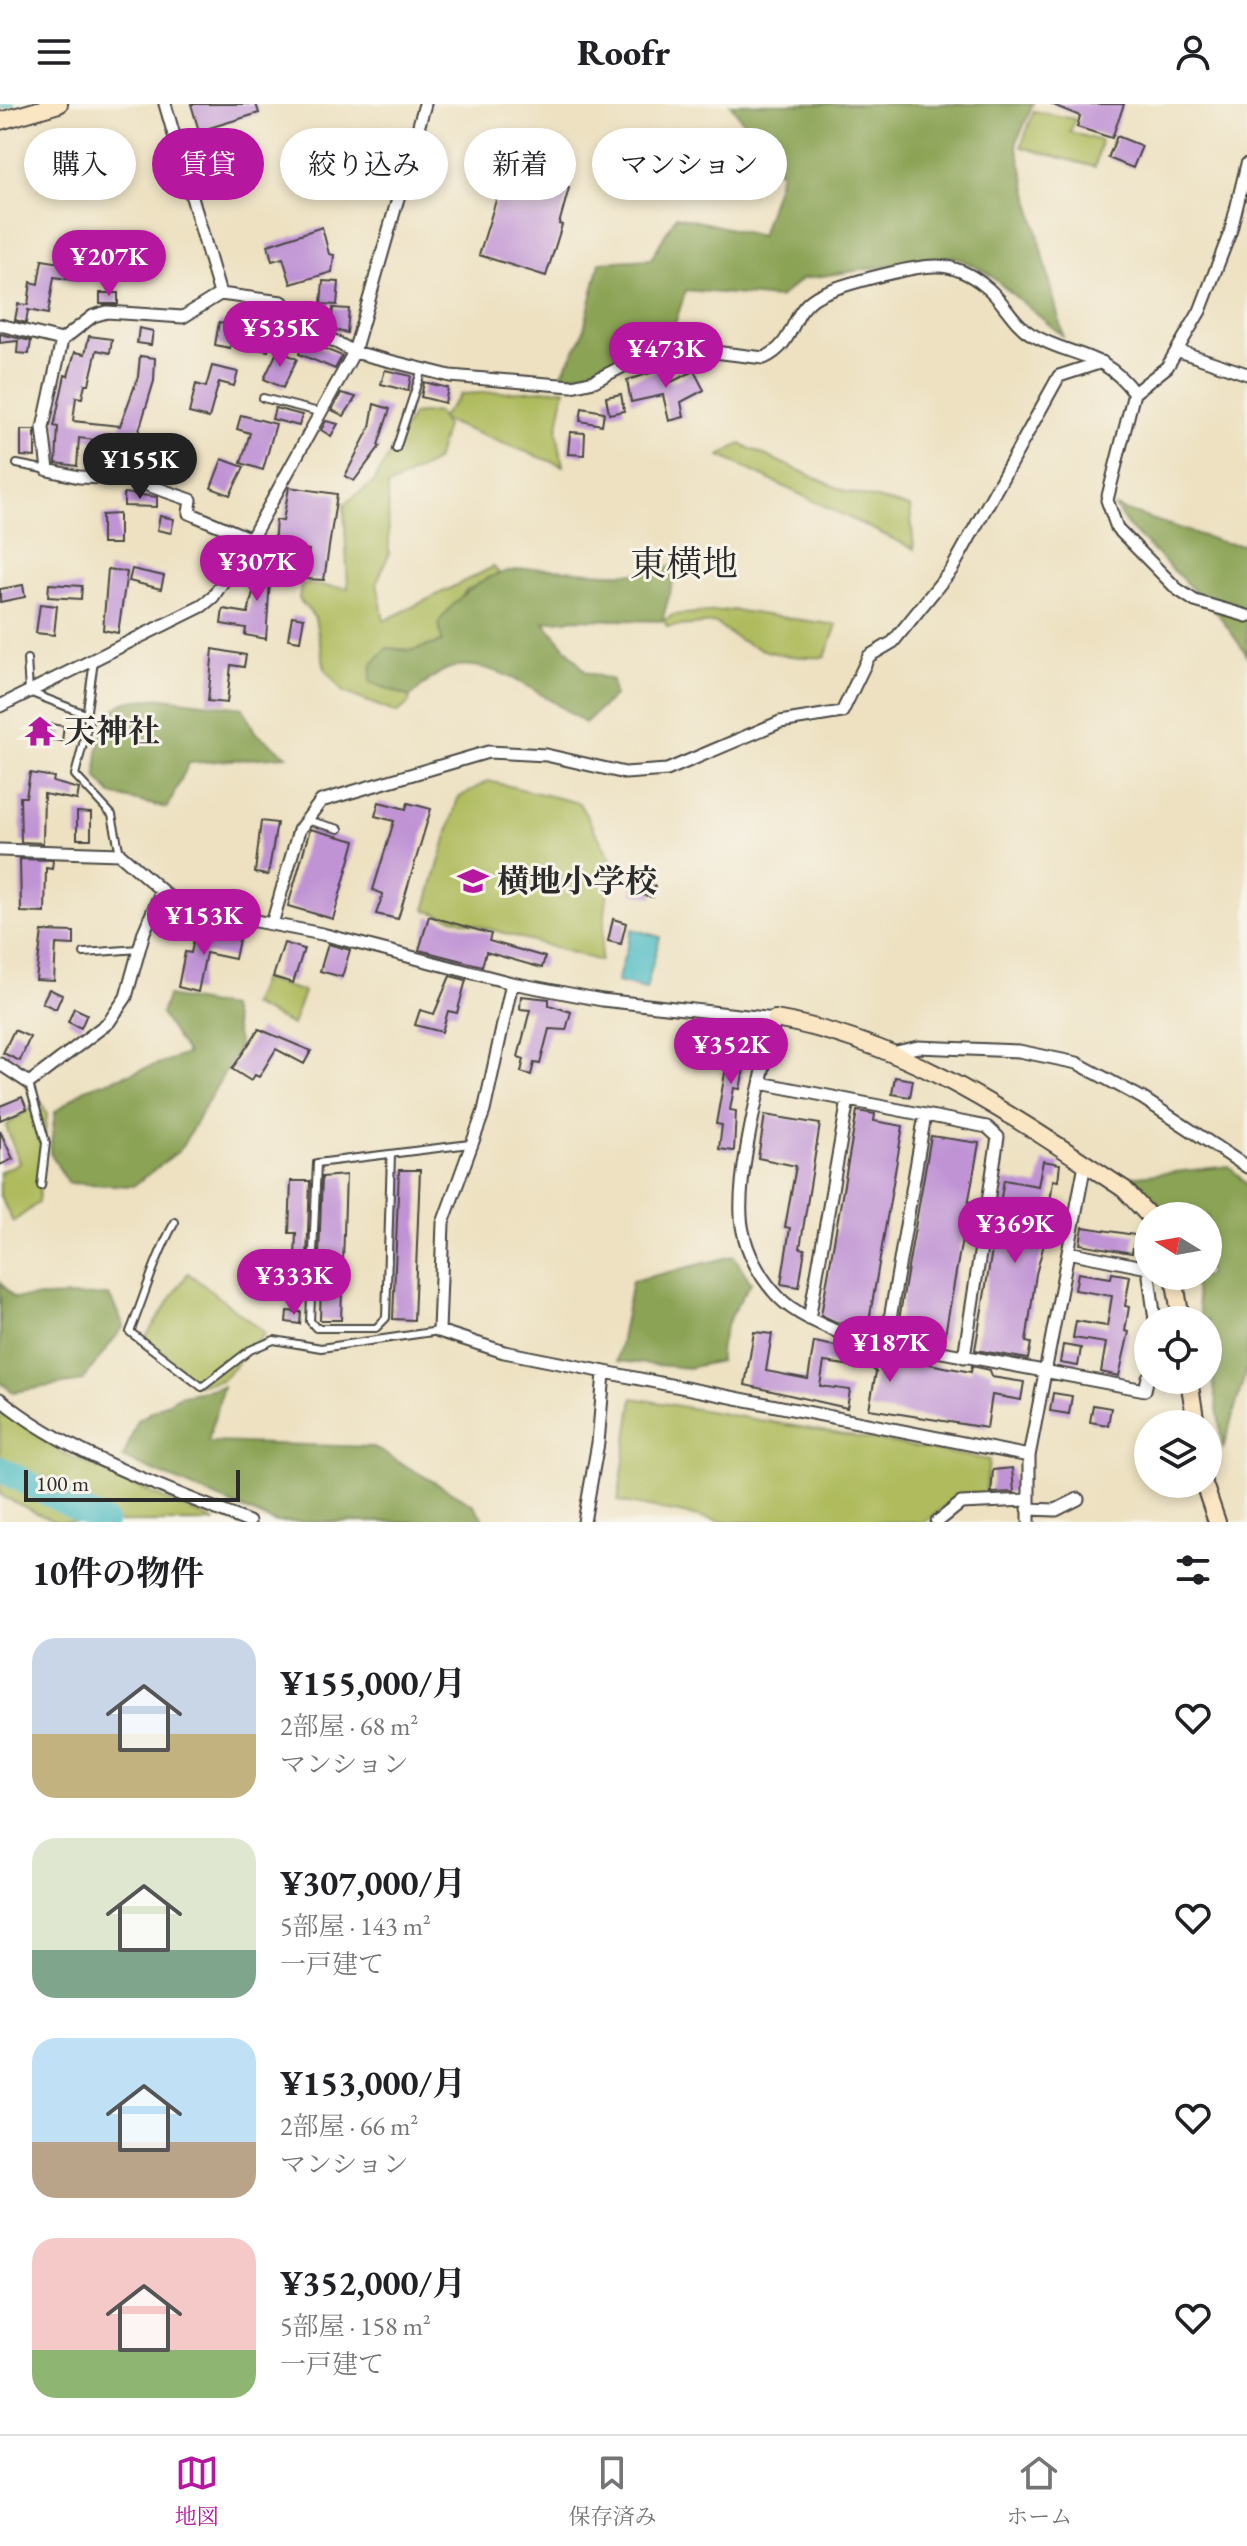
<!DOCTYPE html>
<html lang="ja">
<meta charset="utf-8">
<style>
:root{--surface:#fff;--page:#f6f6f6;--text:#202124;--muted:#757577;--line:#e0e0e0;--accent:#b5179e}
body{margin:0;font-family:"EB Garamond","Noto Serif JP",serif;background:var(--page);color:var(--text);height:100vh;display:flex;flex-direction:column;font-size:30px;white-space:nowrap}
*{box-sizing:border-box;margin:0}
p{font-size:26px;color:var(--muted)}
.icon{flex:none;width:44px;height:44px;fill:none;stroke:currentColor;stroke-width:2;stroke-linecap:round;stroke-linejoin:round}
.map{position:relative;height:1418px;overflow:hidden}
.sheet{display:flex;flex-direction:column;background:var(--surface);flex:1}
.sheet>*{flex:none}
.hud{position:absolute;left:24px;top:24px;width:800px;height:72px;display:flex;gap:16px}
.needle{width:52px;rotate:281deg}
.tools{position:absolute;left:1134px;top:1098px;display:grid;gap:16px}
.tools a{display:grid;place-items:center;width:88px;height:88px;border-radius:50%;background:var(--surface);box-shadow:0 4px 12px #0003;font-size:40px}
.scale{position:absolute;left:24px;bottom:20px;width:216px;box-sizing:border-box;padding-left:8px;border:4px solid #2b2b2b;border-top:0;font-size:22px;line-height:28px;white-space:nowrap;color:#2b2b2b;-webkit-text-stroke:6px #f7f3e8;paint-order:stroke}
.price{position:absolute;translate:-50% -68px;padding:0 18px;border-radius:28px;background:var(--accent);color:#fff;font-size:26px;line-height:52px;filter:drop-shadow(0 2px 4px #0008)}
.price::after{content:'';position:absolute;left:50%;top:48px;width:24px;height:18px;margin-left:-12px;background:inherit;clip-path:polygon(0 0,100% 0,50% 100%)}
.price.on{background:#222;color:#fff}
ul{padding:0;list-style:none}
li{display:flex;align-items:center;gap:24px;height:200px;padding:0 32px}
li span{display:grid;place-items:center;flex:none;width:224px;height:160px;border-radius:24px;color:#555}
li>.icon{margin-inline-start:auto}
span .icon{width:96px;height:96px;fill:#fffc;stroke-width:1}
li b{font-size:34px}
h2{display:flex;justify-content:space-between;align-items:center;height:96px;padding:0 32px;font-size:34px}
.pill{padding:0 28px;border-radius:36px;background:var(--surface);box-shadow:0 4px 12px #0003;font-size:28px;line-height:72px}
.pill.on{background:var(--accent);color:#fff}
header{display:flex;justify-content:space-between;align-items:center;height:104px;padding:0 32px;background:var(--surface);font-size:36px;font-weight:800}
.tabs{display:flex;justify-content:space-around;align-items:center;height:112px;border-top:2px solid var(--line);background:var(--surface);font-size:22px;color:var(--muted)}
.tabs a{display:grid;justify-items:center;gap:4px}
.tabs .on{color:var(--accent)}
.map>svg:first-child{display:block}
.green{fill:#afbb5d;stroke:#6d7344;stroke-width:2}
.forest{fill:#8ba354;stroke:#5b6740;stroke-width:2}
.water{fill:#4dbcc3;stroke:#3c7477;stroke-width:2}
.lines{fill:none;stroke-linecap:round;stroke-linejoin:round}
.stream{stroke:#4dbcc3;stroke-width:4}
.river{stroke:#4dbcc3;stroke-width:26}
.building{fill:#bf93d4}
.lane-casing{stroke:#484642;stroke-width:10}
.street-casing{stroke:#484642;stroke-width:15}
.secondary-casing{stroke:#484642;stroke-width:20}
.lane{stroke:#fff;stroke-width:6}
.street{stroke:#fff;stroke-width:11}
.secondary{stroke:#fbe6c4;stroke-width:16}
.labels{text-anchor:middle;stroke-width:6;stroke-linejoin:round;paint-order:stroke}
.poi-label{font-size:32px;font-weight:bold;fill:#2b2b2b;stroke:#f7f3e8;text-anchor:start}
.quarter-label{font-size:36px;fill:#2b2b2b;stroke:#f7f3e8}
</style>
<header><svg class="icon" aria-label="menu" viewBox="0 0 24 24"><path d="M4 6h16M4 12h16M4 18h16"/></svg>Roofr<svg class="icon" aria-label="person" viewBox="0 0 24 24"><circle cx="12" cy="8" r="4"/><path d="M4 21q1-7 8-7t8 7"/></svg></header>
<div class="map">
<svg width="1247" height="1418" viewBox="0 0 1247 1418">
<rect width="100%" height="100%" fill="#f7f3e8"/>
<filter id="ink" filterUnits="userSpaceOnUse"><feTurbulence type="fractalNoise" baseFrequency=".0125" numOctaves="2"/><feDisplacementMap in="SourceGraphic" scale="16" xChannelSelector="R" yChannelSelector="G"/><feConvolveMatrix kernelMatrix="1 2 1 2 8 2 1 2 1" color-interpolation-filters="sRGB"/></filter>
<filter id="wash" filterUnits="userSpaceOnUse"><feTurbulence type="fractalNoise" baseFrequency=".006" numOctaves="4" result="noise"/><feDisplacementMap in="SourceGraphic" scale="32" xChannelSelector="R" yChannelSelector="G"/><feGaussianBlur stdDeviation="1.8" result="paint"/><feColorMatrix in="noise" values="0 0 0 0 0 0 0 0 0 0 0 0 0 0 0 0 0 1.4 0 .05"/><feComposite in="paint" operator="in"/></filter>
<g filter="url(#wash)">
<rect width="100%" height="100%" fill="#ede1c1"/>
<path class="green" d="M1034 7 1075 15 1070 28 1101 37 1095 63 1021 43Z
M565 285 557 327 563 362 442 316 446 322 436 357 388 382 389 450 377 478 384 517 493 463 499 469 465 487 442 538 414 546 388 544 371 578 410 593 409 599 397 609 343 588 325 565 315 514 299 495 301 480 348 484 344 400 373 379 413 310 436 308 441 314 461 290Z
M740 340 847 388 910 403 914 445 720 352Z
M732 506 837 521 825 553C784 555 746 546 716 519L667 523 664 516 673 511Z
M488 677 579 699 611 755 600 857 425 806 458 694Z
M262 875 304 888 292 921 251 901Z
M41 997 47 1010 38 1099 13 1118 0 1092V1068L19 1059 6 1022Z
M188 1169 265 1229 222 1276 196 1281 145 1234Z
M633 1294 989 1356 985 1393 956 1394 925 1418H724L618 1397Z
M0 1305 61 1348 215 1418H55L0 1391Z"/>
<path class="forest" d="M730 0H1033L1016 40 1063 232 986 168 954 152 802 175 779 194 686 186 669 238 618 263 560 273 582 233 600 158 651 155 676 112 761 132 781 69Z
M1115 403 1224 439 1247 441V551L1218 510 1127 421Z
M678 460 662 517 576 515 544 518 586 568 612 576 614 592 585 619C552 598 491 550 450 564 435 569 422 583 410 593L370 578 372 560 387 544 410 547 442 538 439 518C498 437 553 473 636 469 650 468 665 463 678 460Z
M163 594 243 604 255 628 287 652 189 659 167 704 112 691 97 674C96 650 100 610 124 599 135 594 152 596 163 594Z
M167 892 230 903 239 943 180 1046 133 1082 68 1079 50 1049 55 1008 85 985 187 950 161 910Z
M1229 1062 1247 1081V1264L1223 1345 1208 1240V1216H1202L1192 1172H1208V1112H1173L1128 1073Z
M734 1152 751 1179C736 1202 718 1229 720 1257L688 1264 617 1257 632 1177Z
M0 1178 14 1194 109 1191 124 1222 82 1277 13 1288 0 1278Z
M223 1282 208 1338 373 1343 474 1401 485 1418H274L123 1354 138 1316 179 1292Z"/>
<path class="water" d="M632 825 660 833 646 885 617 878Z"/>
<g class="lines">
<path class="stream" d="M0 3 13 0"/>
<path class="river" d="M0 1365 104 1418"/>
</g>
<g id="blocks">
<path class="building" d="M191 0H256L259 9 199 27Z
M1051 0H1124L1112 34 1077 23 1080 12Z
M1117 32 1142 42 1133 64 1108 54Z
M501 65 569 84 559 120 562 121 546 172 479 151 497 93 494 92Z
M322 123 329 150 334 151 332 168 291 180 283 154 272 157 268 141Z
M42 156 81 162 79 177 54 173 48 210 28 206 26 219 15 216 18 200 28 201 31 178 38 180Z
M323 177 339 178 337 201 321 200Z
M100 189H118V200H100Z
M333 204 349 205 347 229 331 225Z
M219 218 235 221 230 244 215 241Z
M139 224 153 227 151 241 137 239Z
M260 225 272 226 268 247 257 245Z
M0 230 31 237 29 250 17 249 18 237 0 239Z
M89 232 112 235 110 249 97 246 89 280H85L82 294 76 293 73 317 120 322 138 273 140 252 155 254 154 277 138 330 181 339 177 357 150 351 145 371 124 366 129 340 79 334 77 362 56 359 58 323 54 322 65 271 68 272 75 248 85 250Z
M304 236 342 252 335 265 299 250Z
M278 246 297 255 283 284 264 275Z
M212 262 238 268 234 282 219 278 209 314 189 309 196 280 206 283Z
M665 265 669 279 694 267 704 286 681 298 684 313 669 317 663 291 631 298 627 276Z
M385 266 411 272 408 287 381 280Z
M424 278 448 284 445 299 421 293Z
M341 289 356 293 344 312 332 306Z
M621 290 624 307 609 310 606 293Z
M374 300 390 305 378 341 380 342 354 377 345 372 370 323Z
M275 304 302 311 299 322 272 315Z
M582 304 604 308 602 321 580 317Z
M241 311 276 320 263 366 241 359 250 329 237 325Z
M326 317 338 320 331 332 321 326Z
M21 326H35V353L21 352Z
M570 328 585 329 584 351 568 350Z
M222 355 244 363 230 391 211 384Z
M289 383 337 390 324 476 306 475 309 446 274 442 276 416 283 417Z
M124 389 157 393V403L124 402Z
M119 410V440H102V411Z
M160 412 174 415 171 429 157 426Z
M260 459 292 467 289 479 270 475 266 535 245 531 246 524 221 520 223 505 248 509Z
M108 465 127 468 118 529 103 526Z
M132 465 164 472 161 485 129 477Z
M49 480 82 482 81 495 48 493Z
M23 481 25 493 0 498V485Z
M40 500 57 502 54 531 36 529Z
M292 512 304 514 300 537 288 535Z
M213 545 246 551 244 563 231 561 227 599 208 597Z
M50 620 64 622 62 637 48 635Z
M30 669 54 673 53 678 79 685 77 696 44 690 43 739 21 738 20 693H26Z
M379 698 406 705 408 699 431 705 398 815 376 810 383 790 373 786 394 717 375 712Z
M77 708 91 709V735H77Z
M261 717 277 719 268 771 255 769Z
M310 725 355 737 333 815 288 802Z
M20 755 53 756 52 765 46 764 45 809 21 808Z
M635 777 655 782 653 793 632 789Z
M429 812 491 830 489 837 545 853 542 864 486 848 482 862 419 846Z
M613 815 626 819 621 840 608 837Z
M196 826 239 835 235 855 206 849 198 888 178 883 185 848 191 849Z
M42 827 74 828V841L56 840 54 877 36 876Z
M284 839 304 845 293 879 273 873Z
M328 840 350 846 342 873 320 867Z
M450 872 466 876 457 909 448 907 442 928 415 921 420 906 434 910Z
M49 885 62 891 56 905 42 899Z
M521 892 549 895V901L571 908 566 926 549 925 540 960 534 959 531 971 521 968 524 955 518 953 530 906 520 905Z
M74 904 87 910 81 924 68 918Z
M727 923 746 926 739 964 744 965 740 985 734 984 730 1006 736 1007 734 1047 719 1045 722 1021 716 1020 728 952 722 951Z
M259 925 311 947 304 960 276 945 259 973 255 971 251 977 232 965Z
M14 926 30 933 20 957 3 949Z
M895 973 913 976 910 993 892 990Z
M22 993 27 1005 0 1016V1002Z
M857 1007 875 1010 874 1017 903 1022 868 1223 836 1218 821 1211Z
M765 1011 820 1020 800 1144 805 1145 799 1183 781 1180 790 1124 785 1123 796 1062 758 1054Z
M0 1027 13 1055 0 1061Z
M931 1032 979 1039 944 1236 897 1227Z
M1043 1057 1060 1060 1058 1077 1053 1076 1045 1136 1036 1170 1026 1238 1031 1239 1028 1255 975 1246 1004 1076 1038 1082Z
M399 1066H420L414 1216 393 1215Z
M346 1071 341 1216H320L321 1178H318L322 1073Z
M291 1077H310L306 1178H294L296 1129H289Z
M1083 1123 1135 1131 1132 1149 1080 1140Z
M1078 1169 1111 1174 1112 1169 1130 1172 1125 1202 1129 1203 1125 1227 1129 1228 1119 1272 1101 1268 1106 1239 1073 1234 1076 1217 1107 1222 1112 1192 1075 1186Z
M287 1207 301 1208 300 1220 286 1218Z
M754 1228 772 1230 766 1267 808 1275 814 1238 971 1268 972 1262 990 1266 992 1273 1024 1278 1021 1296 992 1291 987 1324 869 1305 876 1268 873 1265 824 1258 820 1282 850 1286 847 1304 745 1281Z
M1063 1241 1081 1244 1078 1262 1060 1259Z
M1053 1289 1072 1292 1069 1310 1050 1307Z
M1093 1301 1111 1304 1108 1321 1090 1318Z
M1012 1364 1014 1388 991 1389 993 1366Z"/>
</g>
</g>
<g filter="url(#ink)">
<use href="#blocks" fill-opacity="0" stroke="#484642" stroke-width="2"/>
<g class="lines">
<g class="lane-casing">
<path id="lane" d="M263 294 319 308
M396 345 422 265
M17 360 48 366
M27 555 29 588 83 609 89 617 75 671 112 711 120 750
M86 613 94 557
M306 716 339 725
M84 849 139 845
M29 980 46 1039 41 1082
M391 1050 386 1214 376 1224H316L310 1217 317 1059 470 1040
M175 1118C155 1153 145 1191 130 1228L202 1283 250 1246 274 1236 321 1244 439 1227"/>
</g>
<g class="street-casing">
<path id="street" d="M165 0 220 190
M1247 60 1231 126 1200 207 1167 263 1134 289 1107 396 1117 424 1177 485 1195 497 1247 512
M0 221 62 236
M1179 247 1247 270
M251 435 189 409 191 396 130 375 79 373 48 366 43 324 62 236 93 212 107 208 183 213 220 190 282 198 303 220 354 248 450 272 572 282 594 277 647 250 672 243 764 254C795 240 790 211 813 195 830 182 913 162 935 162 953 161 972 171 985 182 1003 195 1013 220 1031 230 1071 254 1103 246 1134 289
M0 602 202 502 213 493 251 435 354 248 425 0
M0 746 120 750 179 802 322 830 512 879 602 896 775 915C764 966 732 1080 743 1127 747 1148 759 1171 773 1187 790 1208 816 1218 840 1229L1145 1286 1148 1273
M272 820 299 726 321 697 488 648 546 651 625 669 667 666 780 618 842 608 869 552 893 538 952 465 1059 272 1102 258
M512 879 484 1007 443 1119 439 1227 504 1248 1029 1352
M892 949 918 943 1019 947 1077 959 1142 994 1247 1063
M0 960 29 979 109 918 126 893 144 828 161 788
M761 979 987 1023 998 1033 964 1253
M1068 1148 1148 1164
M1149 1172 1155 1216
M809 1215 848 996
M886 1238 925 1011
M0 1295C67 1350 168 1385 249 1418
M1028 1405 1056 1406 1078 1395
M584 1418 598 1339 604 1269
M937 1418 961 1399 1028 1396
M1029 1418V1352L1085 1060"/>
</g>
<g class="secondary-casing">
<path id="secondary" d="M0 17 59 0
M775 915C909 938 1012 1012 1124 1085L1149 1112
M1174 1172 1181 1216
M1189 1276 1196 1320
M1204 1380 1217 1418"/>
</g>
<use href="#lane" class="lane"/>
<use href="#street" class="street"/>
<use href="#secondary" class="secondary"/>
</g>
</g>
<defs>
<g id="temple-bare" transform="scale(2.4)"><path d="M0-6L5-2H3V0L6.5 2.5H4V6H1.5V3h-3V6H-4V2.5H-6.5L-3 0V-2H-5Z" fill="#b5179e" stroke="#f7f3e8" stroke-width="2.5" paint-order="stroke"/></g>
<g id="school-bare" transform="scale(2.4)"><path d="M0-5L7-2L0 1L-7-2ZM-4 1L0 2.5L4 1V4Q0 6-4 4Z" fill="#b5179e" stroke="#f7f3e8" stroke-width="2.5" paint-order="stroke"/></g>
</defs>
<g fill-rule="evenodd">
<use href="#temple-bare" x="40" y="627"/>
<use href="#school-bare" x="473" y="777"/>
</g>
<g class="labels">
<g class="poi-label">
<text x="64" y="638">天神社</text>
<text x="497" y="788">横地小学校</text>
</g>
<g class="quarter-label">
<text x="684" y="472">東横地</text>
</g>
</g>
</svg>
<div class="tools">
<a><svg class="needle" viewBox="-14 -14 28 28"><path d="M0-13l5 13h-10z" fill="#e53935"/><path d="M0 13l5-13h-10z" fill="#757577"/></svg></a>
<a><svg class="icon" aria-label="locate" viewBox="0 0 24 24"><circle cx="12" cy="12" r="6"/><path d="M12 2v4M12 18v4M2 12h4M18 12h4"/></svg></a>
<a><svg class="icon" aria-label="layers" viewBox="0 0 24 24"><path d="M12 4l9 5-9 5-9-5zM3 14l9 5 9-5"/></svg></a>
</div>
<div class="scale">100 m</div>
<b class="price" style="left:109px;top:194px">¥207K</b>
<b class="price" style="left:280px;top:265px">¥535K</b>
<b class="price" style="left:666px;top:286px">¥473K</b>
<b class="price on" style="left:140px;top:397px">¥155K</b>
<b class="price" style="left:257px;top:499px">¥307K</b>
<b class="price" style="left:204px;top:853px">¥153K</b>
<b class="price" style="left:731px;top:982px">¥352K</b>
<b class="price" style="left:1015px;top:1161px">¥369K</b>
<b class="price" style="left:294px;top:1213px">¥333K</b>
<b class="price" style="left:890px;top:1280px">¥187K</b>
<div class="hud">
<a class="pill">購入</a>
<a class="pill on">賃貸</a>
<a class="pill">絞り込み</a>
<a class="pill">新着</a>
<a class="pill">マンション</a>
</div>
</div>
<section class="sheet">
<h2>10件の物件<svg class="icon" aria-label="filters" viewBox="0 0 24 24"><path d="M4 7h16M4 17h16"/><circle cx="9" cy="7" r="2"/><circle cx="15" cy="17" r="2"/></svg></h2>
<ul>
<li><span style="background:linear-gradient(#c9d6e8 60%,#c2b280 0)"><svg class="icon" aria-label="home" viewBox="0 0 24 24"><path d="M3 11l9-7 9 7M6 9v11h12V9"/></svg></span><div><b>¥155,000/月</b><p>2部屋 · 68 m²</p><p>マンション</p></div><svg class="icon" aria-label="heart" viewBox="0 0 24 24"><path d="M12 20l-8-8c-3-5 5-10 8-4 3-6 11-1 8 4z"/></svg></li>
<li><span style="background:linear-gradient(#dfe7d0 70%,#7fa58c 0)"><svg class="icon" aria-label="home" viewBox="0 0 24 24"><path d="M3 11l9-7 9 7M6 9v11h12V9"/></svg></span><div><b>¥307,000/月</b><p>5部屋 · 143 m²</p><p>一戸建て</p></div><svg class="icon" aria-label="heart" viewBox="0 0 24 24"><path d="M12 20l-8-8c-3-5 5-10 8-4 3-6 11-1 8 4z"/></svg></li>
<li><span style="background:linear-gradient(#bfe0f5 65%,#b9a48a 0)"><svg class="icon" aria-label="home" viewBox="0 0 24 24"><path d="M3 11l9-7 9 7M6 9v11h12V9"/></svg></span><div><b>¥153,000/月</b><p>2部屋 · 66 m²</p><p>マンション</p></div><svg class="icon" aria-label="heart" viewBox="0 0 24 24"><path d="M12 20l-8-8c-3-5 5-10 8-4 3-6 11-1 8 4z"/></svg></li>
<li><span style="background:linear-gradient(#f6c9c9 70%,#8fb573 0)"><svg class="icon" aria-label="home" viewBox="0 0 24 24"><path d="M3 11l9-7 9 7M6 9v11h12V9"/></svg></span><div><b>¥352,000/月</b><p>5部屋 · 158 m²</p><p>一戸建て</p></div><svg class="icon" aria-label="heart" viewBox="0 0 24 24"><path d="M12 20l-8-8c-3-5 5-10 8-4 3-6 11-1 8 4z"/></svg></li>
</ul>
</section>
<nav class="tabs">
<a class="on"><svg class="icon" aria-label="map" viewBox="0 0 24 24"><path d="M3 6l6-2 6 2 6-2v14l-6 2-6-2-6 2zM9 4v14M15 6v14"/></svg>地図</a>
<a><svg class="icon" aria-label="saved" viewBox="0 0 24 24"><path d="M7 4h10v16l-5-4-5 4z"/></svg>保存済み</a>
<a><svg class="icon" aria-label="home" viewBox="0 0 24 24"><path d="M3 11l9-7 9 7M6 9v11h12V9"/></svg>ホーム</a>
</nav>
